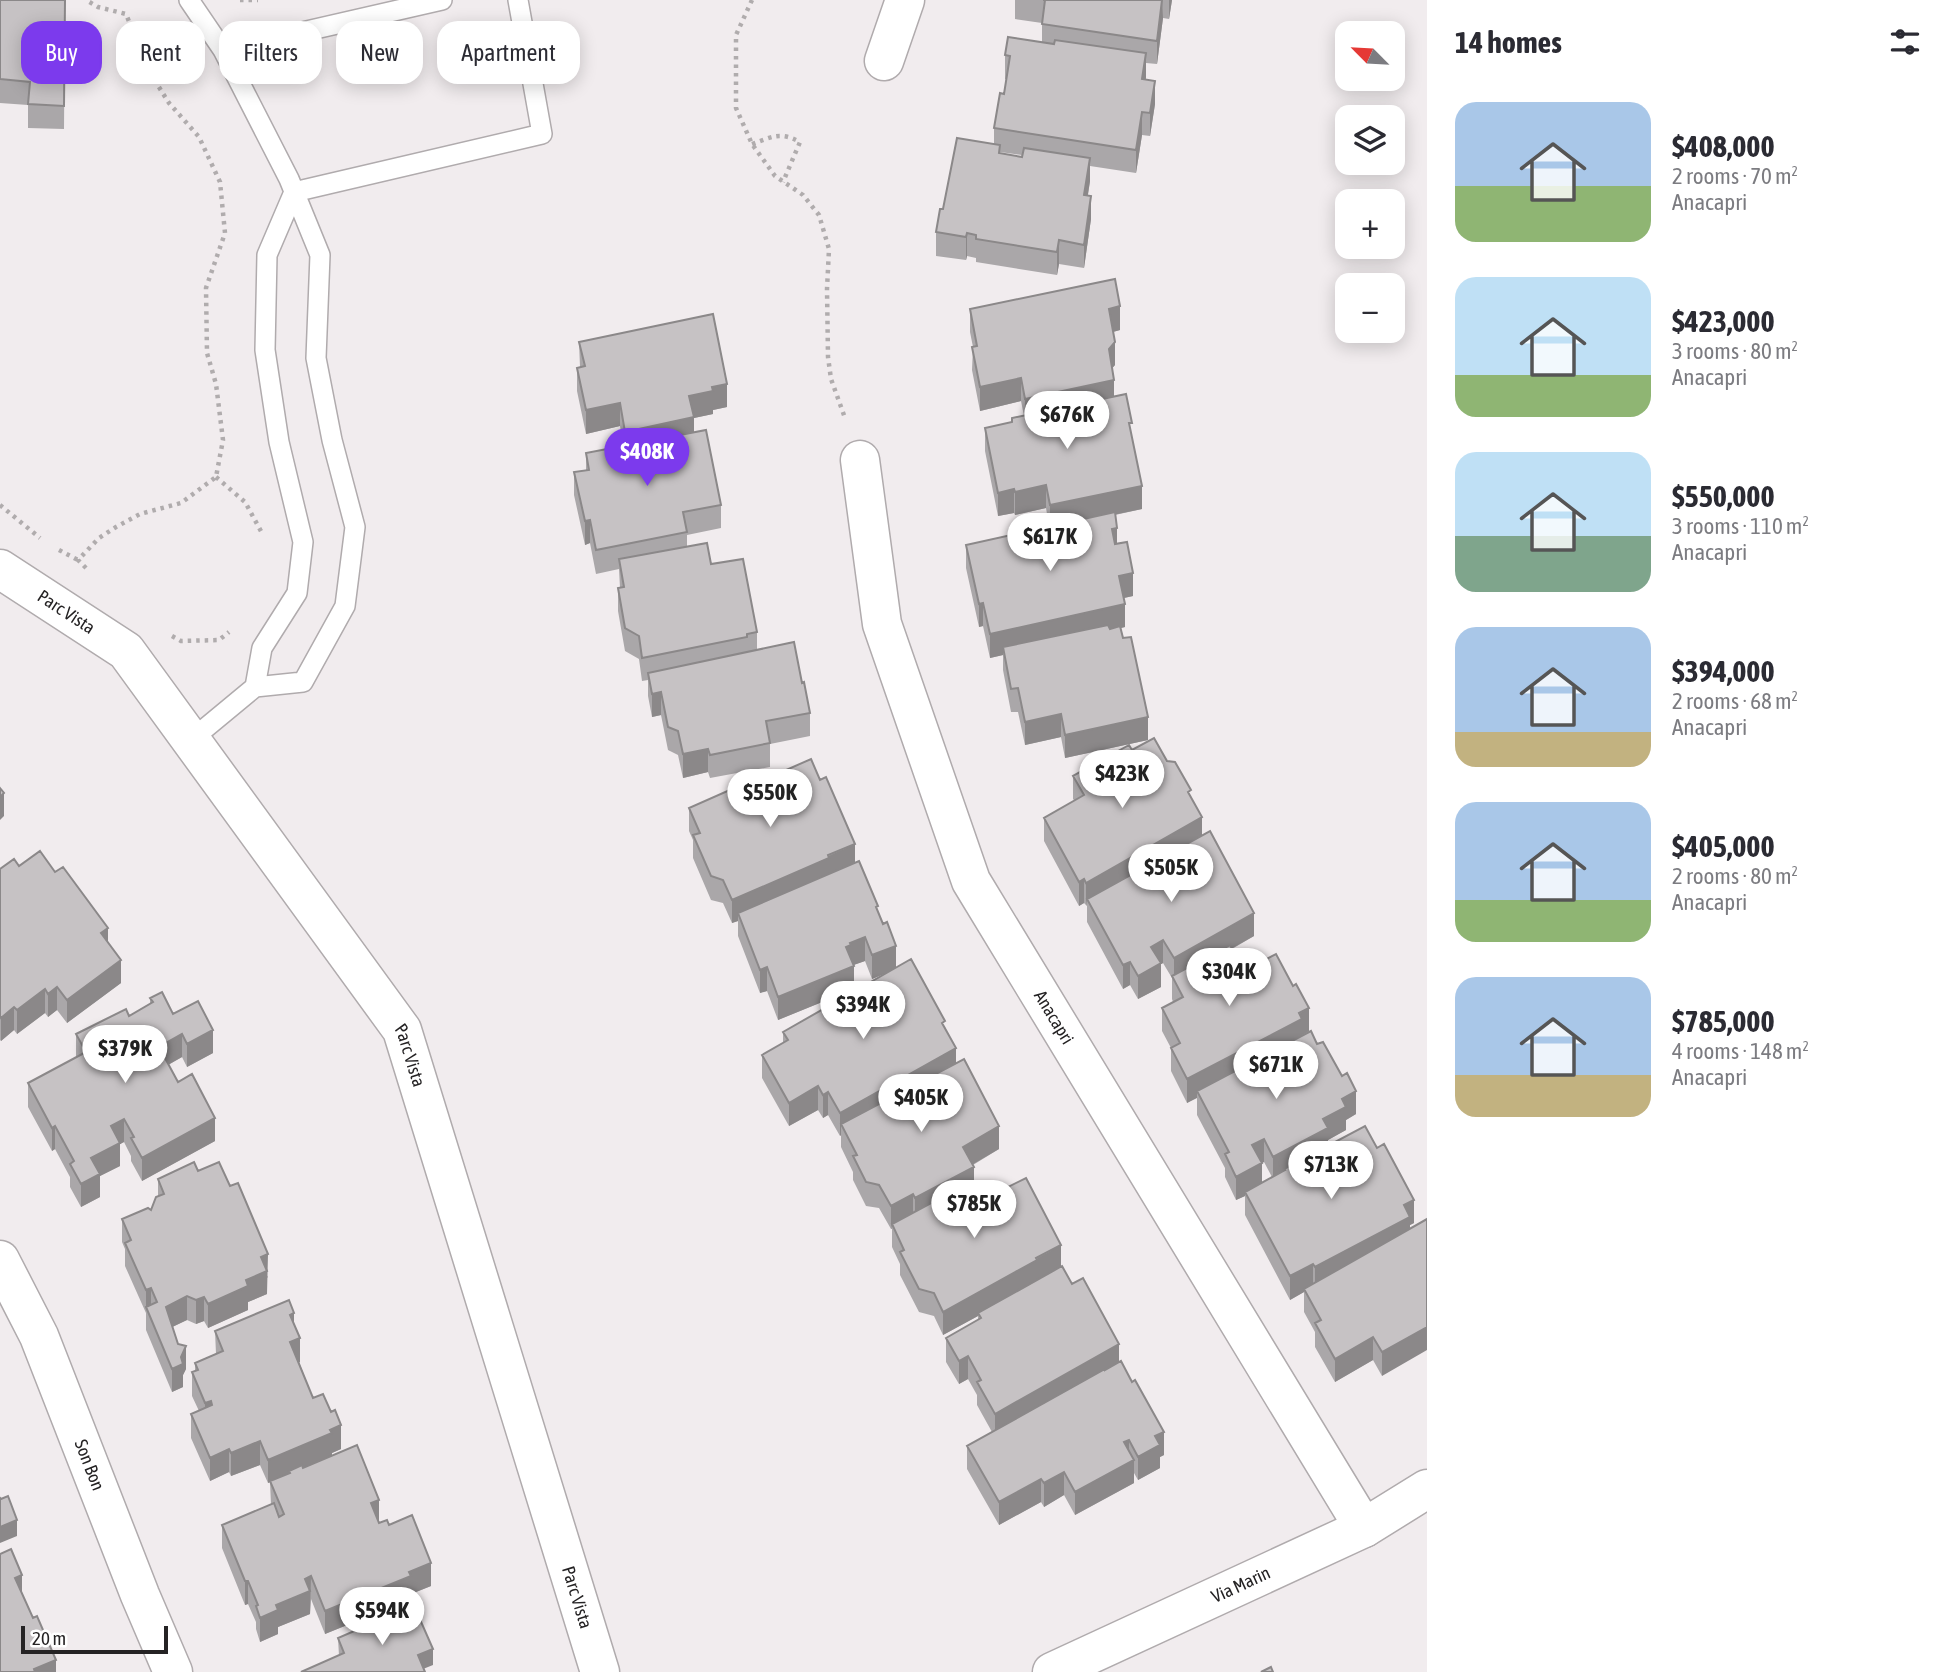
<!DOCTYPE html>
<meta charset="utf-8">
<style>
:root{--surface:#fff;--page:#f7f7f7;--text:#2b2b33;--muted:#7c7c81;--accent:#7c3aed}
body{margin:0;font-family:"Asap Condensed",sans-serif;background:var(--page);color:var(--text);height:100vh;display:flex;flex-direction:column;font-size:26px;white-space:nowrap}
*{box-sizing:border-box;margin:0}
p{font-size:23px;color:var(--muted)}
.icon{flex:none;width:38px;height:38px;fill:none;stroke:currentColor;stroke-width:2;stroke-linecap:round;stroke-linejoin:round}
.map{position:relative;flex:1;overflow:hidden}
.details{display:flex;flex-direction:column;background:var(--surface);width:525px}
.details>*{flex:none}
.hud{position:absolute;left:21px;top:21px;width:665px;height:63px;display:flex;gap:14px}
.needle{width:46px;rotate:294deg}
.fabs{position:absolute;left:1335px;top:21px;display:grid;gap:14px}
.fabs a{display:grid;place-items:center;width:70px;height:70px;border-radius:14px;background:var(--surface);box-shadow:0 4px 18px #0003;font-size:35px}
.scale{position:absolute;left:21px;bottom:18px;width:147px;box-sizing:border-box;padding-left:7px;border:4px solid #252324;border-top:0;font-size:19px;line-height:24px;white-space:nowrap;color:#252324;-webkit-text-stroke:5px #fff;paint-order:stroke}
.price{position:absolute;translate:-50% -60px;padding:0 16px;border-radius:24px;background:#fff;color:#222;font-size:23px;line-height:46px;filter:drop-shadow(0 2px 4px #0008)}
.price::after{content:'';position:absolute;left:50%;top:42px;width:21px;height:16px;margin-left:-10px;background:inherit;clip-path:polygon(0 0,100% 0,50% 100%)}
.price.active{background:var(--accent);color:#fff}
ul{padding:0;list-style:none}
li{display:flex;align-items:center;gap:21px;height:175px;padding:0 28px}
li span{display:grid;place-items:center;flex:none;width:196px;height:140px;border-radius:21px;color:#555}
li>.icon{margin-inline-start:auto}
span .icon{width:84px;height:84px;fill:#fffc;stroke-width:1}
li b{font-size:30px}
h2{display:flex;justify-content:space-between;align-items:center;height:84px;padding:0 28px;font-size:30px}
.chip{padding:0 24px;border-radius:21px;background:var(--surface);box-shadow:0 4px 18px #0003;font-size:24px;line-height:63px}
.chip.active{background:var(--accent);color:#fff}
main{display:flex;flex:1;min-height:0}
.map>svg:first-child{display:block}
.lines{fill:none;stroke-linecap:round;stroke-linejoin:round}
.lane-casing{stroke:#b0abad;stroke-width:22}
.street-casing{stroke:#b0abad;stroke-width:41}
.secondary-casing{stroke:#b0abad;stroke-width:41}
.path{stroke:#b0acad;stroke-width:4.5;stroke-dasharray:3.5 5;stroke-linecap:butt}
.lane{stroke:#fff;stroke-width:19}
.street{stroke:#fff;stroke-width:38}
.secondary{stroke:#fff;stroke-width:38}
.wall{fill:#aaa7a9;fill-rule:evenodd}
.shaded-wall{fill:#8b8889}
.building{fill:#c6c2c4;stroke:#8b8889;stroke-width:2}
.labels{text-anchor:middle;stroke-width:6;stroke-linejoin:round;paint-order:stroke}
.street-label{font-size:18px;fill:#252324;stroke:#fff}
</style>
<main>
<div class="map">
<svg width="1427" height="1672" viewBox="0 0 1427 1672">
<rect width="100%" height="100%" fill="#f1ecee"/>
<g class="lines">
<g class="lane-casing">
<path id="lane" d="M189 0 223 50 289 179 320 255 316 358 332 440 355 527 345 606 303 682 255 687 191 740
M223 50 442 0
M294 192 542 134 518 0
M255 687 262 648 297 593 303 542 279 442 265 350 267 255 294 192"/>
</g>
<g class="street-casing">
<g id="street">
<path d="M884 61 905 0"/>
<path id="s1" d="M860 460 882 624 971 881 1364 1528"/>
<path id="s2" d="M0 1260 39 1336 140 1595 173 1672"/>
<path id="s3" d="M1052 1672 1364 1528 1427 1489"/>
</g>
</g>
<g class="secondary-casing">
<g id="secondary">
<path id="s4" d="M0 569 126 651 402 1030 600 1672"/>
</g>
</g>
<path class="path" d="M240 0H258
M752 0 736 35V108L752 144 775 176 803 195 819 215 829 249 827 289 828 357 831 379 845 418
M752 144C772 137 780 131 800 142L783 182
M216 477 245 502 262 533
M0 505 40 538
M59 550 78 560
M86 568 78 560 99 538 116 527 140 514 181 503 216 477 223 440 216 384 207 353 206 288 225 233 220 182 199 137 169 103 150 73 126 14 98 7 86 0
M172 636 181 641 219 640 229 632"/>
<use href="#lane" class="lane"/>
<use href="#street" class="street"/>
<use href="#secondary" class="secondary"/>
</g>
<path class="wall" d="M0 0H65L64 129 28 128V105L0 103Z
M1015 0H1172L1169 19 1163 18 1157 64 1146 63V80L1155 104 1150 136 1142 135 1136 173 1090 166V181L1088 195 1091 219 1084 268 1059 264 1057 275 976 262V258L967 256 966 260 936 256V232L943 209 994 144V128L1004 94 1006 79H1005V55L1042 42V23L1015 19ZM1000 152 1022 155V157L1000 154Z
M970 309 1120 330 1113 332 1115 365 1112 368 1114 396 1132 438 1142 509 1115 515 1117 544 1133 596 1124 598 1125 627 1121 628 1148 740 1065 758 1061 737 1025 745 1018 712H1011L1003 670V655L990 658 983 626 979 627 966 568V545L1049 526 1046 508 1015 515 1014 513 998 516 985 451V428L1012 422 1024 416 1021 401 980 411 972 370 973 347 970 332Z
M579 342 727 407 713 410V414L694 418V432L721 505V528L687 535V547L711 564 757 632V650L802 683 810 713V736L770 744V767L710 778 708 772 683 778 678 755 668 750 661 715 652 717 648 696V680L642 681 639 659 625 651 618 611V588H620L619 569 596 574 590 543 585 545 574 495V472L586 470V453L623 446 620 426 586 434 577 391V368L580 367Z
M1132 750 1167 761 1191 798 1202 835 1254 936 1232 949 1244 971 1309 1031 1302 1036 1317 1044 1356 1114 1346 1120V1130L1328 1140V1145L1414 1223 1410 1225 1382 1376 1373 1360 1335 1382 1315 1347V1332L1304 1312V1292L1290 1300 1245 1215V1196L1236 1200 1225 1177V1168L1197 1115V1097L1187 1103 1171 1071V1048L1162 1031V1008L1173 1002 1172 999V978L1163 963 1161 964V987L1138 999 1130 985 1123 989 1087 922V906L1084 903 1079 906 1044 841V818L1075 801 1073 799V776ZM1264 1162 1272 1177 1262 1183V1163Z
M775 775 855 863 878 913 896 968 945 1027 956 1063 999 1149 973 1165 974 1185 982 1200 1061 1266 1119 1363 1164 1455 1160 1457V1468L1138 1480 1134 1473V1483L1075 1515 1064 1495 1044 1507 1041 1502 999 1525 967 1469V1446L992 1432 977 1405V1395L968 1379 959 1384 946 1362V1338L978 1320V1316L943 1335 934 1316 919 1312 900 1275V1264L892 1247V1229H891L879 1208 866 1206 853 1180V1172L841 1147V1135L840 1136 828 1115 823 1118 818 1110 789 1126 762 1078V1055L783 1043V1032L889 972 872 979 865 961 853 965 854 989 778 1020 767 991 760 993 738 936V921L732 923 723 903 711 900 693 858V840L689 831V808Z
M19 866 108 942 121 983 67 1023 57 1010 48 1017 45 1013 17 1034 14 1030 1 1041 0 1040V869Z
M150 998 173 1014 213 1053 187 1067 182 1057 168 1065 178 1082 215 1141 142 1181 131 1161V1156L124 1142 120 1144V1166L100 1176V1197L81 1207 70 1187V1177L55 1149 52 1151 28 1107V1083L76 1058V1034L108 1019 129 1016 150 1004Z
M198 1171 268 1277 267 1278V1294L248 1302V1310L208 1328 204 1321 196 1324 187 1320 172 1327 186 1369 183 1375V1387L172 1392 146 1330V1313L125 1266V1249L122 1242V1219L151 1210 158 1197V1179Z
M294 1325 300 1362H299L313 1398 341 1449 332 1453V1455L379 1500V1523L389 1525 431 1586 411 1594V1599L325 1634 311 1599 310 1614 278 1627V1634L260 1642 256 1629V1622L248 1604 245 1605 222 1548V1525L271 1505 270 1482 268 1483 260 1465 231 1476 229 1472 210 1481 191 1438V1414L199 1411 192 1396V1372H195V1363L216 1354 215 1331Z
M393 1613 433 1665 339 1656 338 1638 358 1630V1627L389 1619 393 1617Z"/>
<path class="shaded-wall" d="M1162 0 1163 18 1157 64V41Z
M1169 0H1172L1169 19Z
M1146 53V77L1142 103V79Z
M1155 81V104L1150 136V113Z
M1142 112V135L1136 173V150Z
M1090 158V181L1084 218V195Z
M1091 196V219L1084 268V245Z
M967 233V256L966 260V237Z
M1059 240V264L1057 275V252Z
M1120 306V330L1109 333V309Z
M1115 342V365L1109 372V349Z
M1021 378V401L980 411V387Z
M1114 380V404L1025 423V399Z
M727 384V407L713 410V414L694 418V441L625 456V432L689 396 712 387Z
M620 403V426L586 434V410Z
M1046 485V508L1015 515V492Z
M1142 486V509L1050 528V505Z
M1014 489V513L998 516V493Z
M590 520V543L585 545V521Z
M1117 528V551L1112 529Z
M1133 573V596L1119 599V576Z
M983 603V626L979 627V604Z
M1125 604V627L1004 655 1003 647V655L990 658V634Z
M661 692V715L652 717V694Z
M1061 714V737L1025 745V722Z
M1148 717V740L1065 758V735Z
M708 749V772L683 778V754Z
M4 793V816L0 820V797Z
M1202 817V841L1087 899 1086 906V883Z
M855 844V867L738 913V921L732 923V900Z
M1084 879V903L1079 906V882Z
M1254 913V936L1174 981V958Z
M108 928V951L101 933Z
M865 937V961L851 966H854V989L778 1020V997L850 943Z
M1163 940V963L1161 964V987L1138 999V976L1151 947Z
M896 946V969L872 979V955Z
M121 960V983L67 1023V1000Z
M1130 962V985L1123 989V965Z
M767 967V991L760 993V970Z
M57 987V1010L48 1017V994Z
M45 989V1013L17 1034V1010Z
M14 1007V1030L1 1041V1018Z
M1309 1008V1031L1302 1035V1042L1197 1091V1098L1187 1103V1079Z
M213 1030V1053L187 1067V1044Z
M182 1034V1057L159 1070V1047Z
M956 1048V1071L841 1124V1135L840 1136V1113Z
M818 1086V1110L789 1126V1103Z
M1356 1091V1114L1346 1120V1130L1328 1140V1151L1285 1170 1284 1169V1175L1273 1181V1157L1323 1119 1342 1099Z
M828 1092V1115L823 1118V1095Z
M215 1118V1141L142 1181V1158Z
M124 1119V1142L120 1144V1166L100 1176V1197L81 1207V1184L91 1158 111 1126Z
M55 1126V1149L52 1151V1128Z
M999 1126V1149L963 1170V1147Z
M1264 1139V1162L1252 1168V1145Z
M1262 1163V1187L1245 1192V1196L1236 1200V1177Z
M974 1167V1190L915 1222V1198Z
M913 1194V1217L892 1224 891 1229V1206Z
M1414 1200V1223L1410 1225V1240L1315 1291V1267L1404 1205Z
M1061 1245V1268L978 1313V1316L943 1335V1312Z
M268 1254 267 1294 248 1302V1310L208 1328V1304L246 1280 261 1257Z
M1313 1264V1287L1304 1289V1292L1290 1300V1276Z
M151 1288V1311L146 1307V1313V1290Z
M187 1296V1320L166 1330V1307Z
M204 1297V1321L196 1324V1300Z
M294 1313V1337L290 1315Z
M1427 1327V1350L1382 1376V1352Z
M1373 1337V1360L1335 1382V1359Z
M300 1338V1362L290 1366V1342Z
M1119 1344V1367L995 1437V1414Z
M186 1346V1369L183 1375V1387L172 1392V1369L181 1357Z
M968 1356V1379L959 1384V1361Z
M211 1401V1424L205 1427V1403Z
M341 1425V1449L332 1453V1456L290 1473 289 1471V1474L268 1483V1460Z
M1164 1432V1455L1160 1457V1468L1138 1480V1457L1155 1436Z
M1129 1440V1463L1134 1460V1483L1075 1515V1492L1124 1442Z
M260 1441V1465L231 1476V1453Z
M229 1449V1472L210 1481V1458Z
M1064 1472V1495L1044 1507V1483Z
M1041 1479V1502L999 1525V1502Z
M379 1500V1523L371 1503Z
M17 1520V1536L0 1543V1527Z
M431 1563V1586L411 1594V1599L325 1634V1611L409 1572Z
M22 1575V1591L15 1594V1578Z
M311 1576 310 1614 278 1627V1634L260 1642V1618L305 1579Z
M245 1581H248V1604L245 1605Z
M433 1649V1665L418 1671V1655Z
M56 1660V1672H34V1669Z"/>
<path class="building" d="M0 0H65L64 106 28 104 30 82 0 79Z
M1043 0H1162L1157 41 1042 24 1045 0Z
M1008 37 1054 44 1055 40 1146 53 1142 79 1155 81 1150 113 1142 112 1136 150 994 128 1000 93 1004 94 1010 56 1005 55Z
M957 138 1000 145 999 153 1022 157 1024 148 1090 158 1084 195 1091 196 1084 245 1059 240 1057 252 976 239V235L967 233 966 237 936 232 940 209H943Z
M1115 279 1120 306 1109 309 1115 342 1109 349 1114 380 1025 399 1021 378 980 387 972 347 977 346 970 309Z
M713 314 727 384 712 387 713 391 689 396 694 417 625 432 620 403 586 410 577 368 585 366 579 342Z
M1126 394 1132 423H1129L1142 486 1050 505 1046 485 1015 492 1014 489 998 493 985 428 1012 422V418Z
M706 430 721 505 683 512 687 532 596 550 590 520 585 521 574 472 589 470 586 453Z
M1115 512 1117 528 1112 529 1115 544 1127 542 1133 573 1119 576 1125 604 990 634 983 603 979 604 966 545Z
M707 543 711 564 743 559 757 632 747 634V637L642 658 639 636 625 628 618 588 624 587 619 559Z
M1108 625 1110 629 1120 626 1123 638 1131 637 1148 717 1065 735 1061 714 1025 722 1018 688 1011 689 1003 647Z
M794 642 802 683 804 682 810 713 766 721 770 743 710 755 708 749 683 754 678 731 668 727 661 692 652 694 648 673Z
M1154 738 1167 761 1175 762 1191 790 1188 792 1202 817 1086 883 1084 879 1079 882 1044 818 1084 795 1073 776 1129 745 1132 750Z
M811 759 820 780 826 777 855 844 828 855 829 858 732 900 723 880 711 876 693 835 700 833 689 808 773 771 775 775Z
M0 788 4 793 0 797Z
M1210 831 1254 913 1174 958 1163 940 1151 947 1161 963 1138 976 1130 962 1123 965 1087 899Z
M40 851 55 872 63 867 108 928 101 933 121 960 67 1000 57 987 48 994 45 989 17 1010 14 1007 1 1018 0 1016V869L14 859 19 866Z
M859 861 878 906 876 907 883 924 887 922 896 946 872 955 865 937 850 943 851 945 846 947 854 966 778 997 767 967 760 970 738 913Z
M1230 945 1244 971 1276 954 1293 986 1296 984 1309 1008 1299 1013 1302 1019 1187 1079 1171 1048 1180 1043 1162 1008 1183 997 1172 976Z
M911 959 945 1021 942 1023 956 1048 840 1113 828 1092 823 1095 818 1086 789 1103 762 1055 788 1040 783 1032Z
M162 992 173 1014 198 1001 213 1030 187 1044 182 1034 159 1047 178 1082 192 1074 215 1118 142 1158 131 1138 134 1137 124 1119 111 1126 120 1143 91 1158 100 1174 81 1184 70 1164 74 1161 55 1126 52 1128 28 1083 86 1052 76 1034 126 1009 129 1016 153 1002 150 998Z
M1311 1031 1317 1044 1323 1042 1342 1076 1347 1073 1356 1091 1342 1099 1346 1107 1323 1119 1328 1128 1273 1157 1264 1139 1252 1145 1262 1163 1236 1177 1225 1154 1229 1152 1197 1091Z
M964 1059 999 1126 963 1147 974 1167 915 1198 913 1194 891 1206 879 1185 866 1182 853 1156 857 1155 841 1124Z
M1365 1126 1377 1148 1384 1144 1414 1200 1404 1205 1410 1217 1315 1267 1313 1264 1290 1276 1245 1192 1285 1170 1284 1169Z
M194 1162 198 1171 219 1162 230 1186 238 1183 268 1254 261 1257 267 1271 246 1280 248 1286 208 1304 204 1297 196 1300 187 1296 166 1307 178 1344 186 1346 181 1357 183 1364 172 1369 146 1307 157 1302 151 1288 146 1290 125 1243 131 1240 122 1219 148 1208 151 1210 156 1197 164 1194 158 1179Z
M1026 1178 1061 1245 1036 1258 1037 1260 943 1312 934 1293 919 1289 900 1252 904 1250 892 1224 972 1181 982 1200Z
M1427 1219V1327L1382 1352 1373 1337 1335 1359 1315 1323 1321 1320 1304 1289Z
M1062 1266 1072 1284 1083 1278 1119 1344 995 1414 977 1382 981 1380 968 1356 959 1361 946 1338 981 1318 978 1313Z
M289 1300 294 1313 290 1315 300 1338 290 1342 313 1398 323 1394 331 1412 335 1410 341 1425 330 1430 332 1433 268 1460 260 1441 231 1453 229 1449 210 1458 191 1414 212 1405 211 1401 205 1403 192 1372 198 1370 195 1363 223 1351 215 1331Z
M1121 1361 1132 1382 1135 1380 1164 1432 1155 1436 1160 1445 1138 1457 1129 1440 1124 1442 1134 1460 1075 1492 1064 1472 1044 1483 1041 1479 999 1502 967 1446 1105 1369V1370Z
M357 1445 379 1500 371 1503 379 1523 387 1520 389 1525 412 1515 431 1563 409 1572 411 1576 325 1611 311 1576 305 1579 310 1591 276 1605 278 1610 260 1618 256 1606 258 1605 248 1581H245L222 1525 274 1503 279 1517 284 1514 270 1481 290 1473 289 1471 302 1465 303 1468Z
M8 1496 17 1520 0 1527V1498L1 1499Z
M11 1549 22 1575 15 1578 33 1618 37 1616 56 1660 34 1669 35 1672H0V1554Z
M405 1608 406 1612 415 1608 433 1649 418 1655 425 1672H301L344 1653 338 1638 359 1629 358 1627 370 1622 371 1624 388 1617 389 1619 395 1616 393 1613Z
M1271 1667 1273 1672H1261Z"/>
<g class="labels">
<g class="street-label">
<text dy="6" stroke="none"><textPath href="#s4" startOffset="79">Parc Vista</textPath></text>
<text dy="6" stroke="none"><textPath href="#s1" startOffset="597">Anacapri</textPath></text>
<text dy="6" stroke="none"><textPath href="#s4" startOffset="646">Parc Vista</textPath></text>
<text dy="6" stroke="none"><textPath href="#s2" startOffset="224">Son Bon</textPath></text>
<text dy="6" stroke="none"><textPath href="#s3" startOffset="208">Via Marin</textPath></text>
<text dy="6" stroke="none"><textPath href="#s4" startOffset="1213">Parc Vista</textPath></text>
</g>
</g>
</svg>
<div class="fabs">
<a><svg class="needle" viewBox="-14 -14 28 28"><path d="M0-13l5 13h-10z" fill="#e53935"/><path d="M0 13l5-13h-10z" fill="#7c7c81"/></svg></a>
<a><svg class="icon" aria-label="layers" viewBox="0 0 24 24"><path d="M12 4l9 5-9 5-9-5zM3 14l9 5 9-5"/></svg></a>
<a>+</a>
<a>−</a>
</div>
<div class="scale">20 m</div>
<b class="price" style="left:1067px;top:451px">$676K</b>
<b class="price active" style="left:647px;top:488px">$408K</b>
<b class="price" style="left:1050px;top:573px">$617K</b>
<b class="price" style="left:1122px;top:810px">$423K</b>
<b class="price" style="left:770px;top:829px">$550K</b>
<b class="price" style="left:1171px;top:904px">$505K</b>
<b class="price" style="left:1229px;top:1008px">$304K</b>
<b class="price" style="left:863px;top:1041px">$394K</b>
<b class="price" style="left:125px;top:1085px">$379K</b>
<b class="price" style="left:1276px;top:1101px">$671K</b>
<b class="price" style="left:921px;top:1134px">$405K</b>
<b class="price" style="left:1331px;top:1201px">$713K</b>
<b class="price" style="left:974px;top:1240px">$785K</b>
<b class="price" style="left:382px;top:1647px">$594K</b>
<div class="hud">
<a class="chip active">Buy</a>
<a class="chip">Rent</a>
<a class="chip">Filters</a>
<a class="chip">New</a>
<a class="chip">Apartment</a>
</div>
</div>
<section class="details">
<h2>14 homes<svg class="icon" aria-label="filters" viewBox="0 0 24 24"><path d="M4 7h16M4 17h16"/><circle cx="9" cy="7" r="2"/><circle cx="15" cy="17" r="2"/></svg></h2>
<ul>
<li><span style="background:linear-gradient(#a9c7e8 60%,#8fb573 0)"><svg class="icon" aria-label="home" viewBox="0 0 24 24"><path d="M3 11l9-7 9 7M6 9v11h12V9"/></svg></span><div><b>$408,000</b><p>2 rooms · 70 m²</p><p>Anacapri</p></div></li>
<li><span style="background:linear-gradient(#bfe0f5 70%,#8fb573 0)"><svg class="icon" aria-label="home" viewBox="0 0 24 24"><path d="M3 11l9-7 9 7M6 9v11h12V9"/></svg></span><div><b>$423,000</b><p>3 rooms · 80 m²</p><p>Anacapri</p></div></li>
<li><span style="background:linear-gradient(#bfe0f5 60%,#7fa58c 0)"><svg class="icon" aria-label="home" viewBox="0 0 24 24"><path d="M3 11l9-7 9 7M6 9v11h12V9"/></svg></span><div><b>$550,000</b><p>3 rooms · 110 m²</p><p>Anacapri</p></div></li>
<li><span style="background:linear-gradient(#a9c7e8 75%,#c2b280 0)"><svg class="icon" aria-label="home" viewBox="0 0 24 24"><path d="M3 11l9-7 9 7M6 9v11h12V9"/></svg></span><div><b>$394,000</b><p>2 rooms · 68 m²</p><p>Anacapri</p></div></li>
<li><span style="background:linear-gradient(#a9c7e8 70%,#8fb573 0)"><svg class="icon" aria-label="home" viewBox="0 0 24 24"><path d="M3 11l9-7 9 7M6 9v11h12V9"/></svg></span><div><b>$405,000</b><p>2 rooms · 80 m²</p><p>Anacapri</p></div></li>
<li><span style="background:linear-gradient(#a9c7e8 70%,#c2b280 0)"><svg class="icon" aria-label="home" viewBox="0 0 24 24"><path d="M3 11l9-7 9 7M6 9v11h12V9"/></svg></span><div><b>$785,000</b><p>4 rooms · 148 m²</p><p>Anacapri</p></div></li>
</ul>
</section>
</main>
